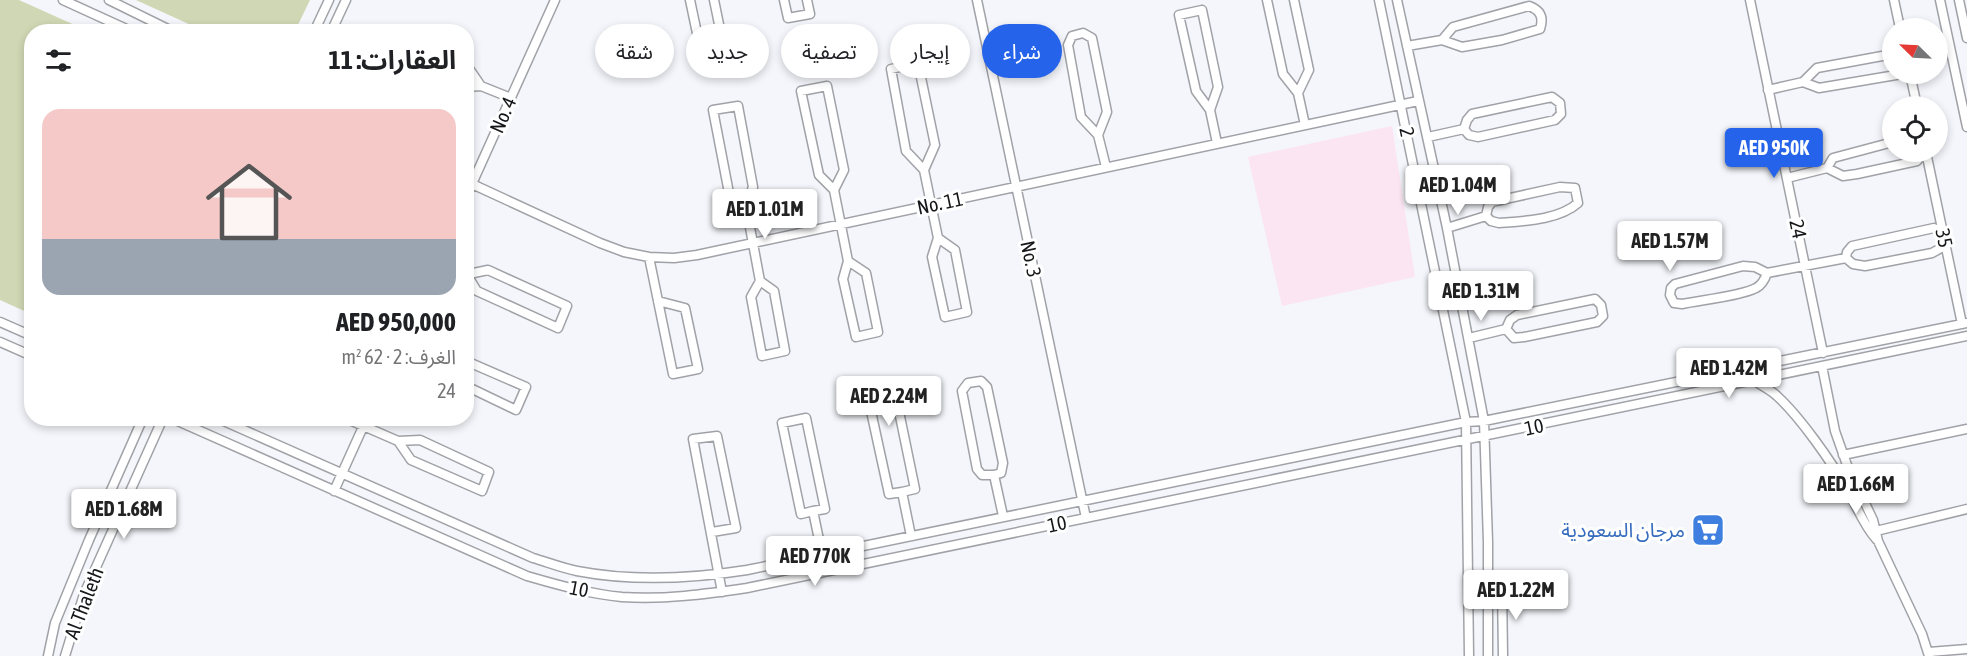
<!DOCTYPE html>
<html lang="ar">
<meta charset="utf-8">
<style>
:root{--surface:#fff;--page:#f6f6f6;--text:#202124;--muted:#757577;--line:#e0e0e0;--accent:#2563eb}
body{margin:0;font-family:"Asap Condensed","Noto Sans Arabic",sans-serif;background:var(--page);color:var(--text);direction:rtl;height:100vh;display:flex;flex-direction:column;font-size:22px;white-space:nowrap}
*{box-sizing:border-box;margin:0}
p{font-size:20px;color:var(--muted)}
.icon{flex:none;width:33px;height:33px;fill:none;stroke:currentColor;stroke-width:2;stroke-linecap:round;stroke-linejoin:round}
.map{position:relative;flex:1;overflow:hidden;direction:ltr}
.sheet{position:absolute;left:24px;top:24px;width:450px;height:402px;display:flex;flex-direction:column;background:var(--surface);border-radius:24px;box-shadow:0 3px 9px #0003;direction:rtl}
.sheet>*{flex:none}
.hud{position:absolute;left:492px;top:24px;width:570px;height:54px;direction:rtl;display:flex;gap:12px}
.needle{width:39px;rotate:294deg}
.buttons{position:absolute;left:1882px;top:18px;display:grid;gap:12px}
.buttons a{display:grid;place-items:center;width:66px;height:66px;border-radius:50%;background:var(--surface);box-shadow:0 3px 9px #0003;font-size:30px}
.price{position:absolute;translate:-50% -51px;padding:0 14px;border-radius:6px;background:#fff;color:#222;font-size:20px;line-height:39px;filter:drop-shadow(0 2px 3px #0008)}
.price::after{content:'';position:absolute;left:50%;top:36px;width:18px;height:14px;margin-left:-9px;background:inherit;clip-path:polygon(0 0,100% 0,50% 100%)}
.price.on{background:var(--accent);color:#fff}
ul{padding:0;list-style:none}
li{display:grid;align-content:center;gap:12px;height:318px;padding:0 18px}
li+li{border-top:2px solid var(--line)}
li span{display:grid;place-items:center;height:186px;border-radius:18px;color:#555}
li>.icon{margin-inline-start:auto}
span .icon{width:108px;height:108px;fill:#fffc;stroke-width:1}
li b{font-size:26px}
h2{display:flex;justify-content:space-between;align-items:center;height:72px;padding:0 18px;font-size:26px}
.tag{padding:0 21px;border-radius:27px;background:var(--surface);box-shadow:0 3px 9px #0003;font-size:21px;line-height:54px}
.tag.on{background:var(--accent);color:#fff}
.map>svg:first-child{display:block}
.education{fill:#fce5f2}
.green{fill:#d0d7b4}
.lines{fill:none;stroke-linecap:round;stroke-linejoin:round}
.minor-casing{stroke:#a0a2a7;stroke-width:11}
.minor{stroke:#fff;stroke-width:8}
.labels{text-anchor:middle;stroke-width:6;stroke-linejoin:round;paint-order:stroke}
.street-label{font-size:20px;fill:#151618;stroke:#fff}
.shop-label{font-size:20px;fill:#366cbe;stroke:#fff;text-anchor:end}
</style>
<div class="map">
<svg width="1967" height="656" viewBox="0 0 1967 656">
<rect width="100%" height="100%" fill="#f4f6fb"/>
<path class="education" d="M1392 126 1415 277 1282 306 1248 157Z"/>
<path class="green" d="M0 0H19L88 31 32 32 31 314 0 300Z
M136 0H310L295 31H204Z"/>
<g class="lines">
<g class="minor-casing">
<path id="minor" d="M63 0 133 32
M109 0 174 32
M690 0 698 38 721 34 714 0
M784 0 788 18 810 14 807 0
M977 0 1086 518
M1267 0 1283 74 1298 93 1305 125
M1294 0 1309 70 1298 93
M1379 0 1466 422 1469 656
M1397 0 1447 228 1484 421 1488 542V656
M1750 0 1823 353
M1894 0 1900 28
M1940 0 1967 127
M1959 0 1967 38
M314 32 329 0
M331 32 346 0
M1407 46 1442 40 1462 47 1502 40 1540 29C1544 17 1540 10 1529 6L1453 27 1442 40
M466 64 481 86
M1910 74 1917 106
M1803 82 1817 68 1893 54
M466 87 481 86 511 98
M1768 90 1803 82 1819 88 1902 74
M1210 110 1218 87 1202 10 1179 15 1196 91 1210 110 1217 143
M1098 135 1107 112 1092 38 1083 33 1072 36 1068 45 1081 117 1098 135 1106 167
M1428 137 1464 129 1469 135 1478 137 1555 120 1561 114 1560 103 1552 97 1472 114 1467 120 1464 129
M1926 152 1962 324
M1827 168 1833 158 1893 142
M924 170 935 145 918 63 891 69 906 151 924 170 938 238 932 257 945 317 967 312 955 250 938 238
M1787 178 1827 168 1843 176 1857 174 1917 161 1923 152
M472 184 600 243 624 252 649 257 674 258 697 255 1418 101
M834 190 844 170 827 86 801 91 819 175 834 190 848 261 843 279 856 337 878 332 866 273 848 261
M466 197 555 0
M746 206 753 187 738 106 713 110 729 193 746 206 760 281 751 297 762 356 785 351 774 291 760 281
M1447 228 1486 216 1491 221 1499 223C1524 221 1559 220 1578 203L1575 188 1560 187 1492 202 1488 207 1486 216
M649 257 673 374 698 369 685 308 658 301
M466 273 477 291 558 328 567 306 488 270 469 274
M1767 273C1765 279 1762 285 1756 288 1741 296 1701 300 1682 304L1674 303 1670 295 1671 288 1675 284 1743 266 1755 267 1767 273 1846 258 1853 264 1865 266 1932 253 1941 248C1944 238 1943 233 1934 228L1852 246 1847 252 1846 258
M0 322 32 336
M1469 338 1506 329 1514 338 1524 337 1597 322 1603 316 1601 305 1595 299 1517 315 1510 320 1506 329
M0 342 32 356
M466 361 526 387 516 410 466 386
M1822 366 1835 431 1847 465 1873 520 1878 541 1922 634 1929 656
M1755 381C1762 386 1771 390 1777 396 1800 417 1831 461 1847 489 1857 506 1863 525 1877 540
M171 418 527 576C558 585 590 594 622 597 664 600 706 594 747 588L1967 336
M217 418 533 558C547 562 562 568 577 571 634 582 690 579 747 570L1466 422 1484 421 1967 323
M345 418 398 441 420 440 489 472 482 491 411 460 398 441
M1843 455 1967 429
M994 475H982L977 469 962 391 968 383 981 381 987 387 1003 463 1001 473 994 475 1003 516
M334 491 367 418
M902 492 889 494 869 402 896 397 915 489 902 492 911 536
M813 511 801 514 782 423 806 418 825 509 813 511 822 554
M1876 531 1967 509
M712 532 736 528 717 436 693 439 722 592
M1502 586 1503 656
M1929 652 1967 649
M48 656 55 623 89 540 143 418
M65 656 84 594 163 418"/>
</g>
<use href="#minor" class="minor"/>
</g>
<defs>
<g id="supermarket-square" transform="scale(1.725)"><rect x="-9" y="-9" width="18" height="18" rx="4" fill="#3f7fe0" stroke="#fff"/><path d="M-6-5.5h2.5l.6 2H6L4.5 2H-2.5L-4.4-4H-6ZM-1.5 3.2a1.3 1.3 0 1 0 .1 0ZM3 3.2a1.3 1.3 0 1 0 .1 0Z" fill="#fff"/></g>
</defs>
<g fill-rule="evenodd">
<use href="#supermarket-square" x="1708" y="530"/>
</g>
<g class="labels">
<g class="street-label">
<text transform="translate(503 115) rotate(-66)" y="7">No. 4</text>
<text transform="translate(1407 132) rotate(78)" y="7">2</text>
<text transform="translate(940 203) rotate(-12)" y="7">No. 11</text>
<text transform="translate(1798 229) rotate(78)" y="7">24</text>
<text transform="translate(1944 238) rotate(78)" y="7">35</text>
<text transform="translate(1031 259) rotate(78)" y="7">No. 3</text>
<text transform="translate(1534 427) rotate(-12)" y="7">10</text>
<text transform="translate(1057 524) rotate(-12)" y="7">10</text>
<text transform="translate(579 589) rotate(11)" y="7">10</text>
<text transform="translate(84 603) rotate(-69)" y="7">Al Thaleth</text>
</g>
<g class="shop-label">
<text x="1685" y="537">مرجان السعودية</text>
</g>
</g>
</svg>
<div class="buttons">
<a><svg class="needle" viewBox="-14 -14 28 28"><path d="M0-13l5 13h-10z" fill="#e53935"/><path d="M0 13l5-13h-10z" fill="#757577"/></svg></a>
<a><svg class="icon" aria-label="locate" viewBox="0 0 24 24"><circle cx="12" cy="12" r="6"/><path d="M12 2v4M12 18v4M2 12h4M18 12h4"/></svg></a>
</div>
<b class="price on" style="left:1774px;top:179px">AED 950K</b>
<b class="price" style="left:1458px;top:216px">AED 1.04M</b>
<b class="price" style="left:765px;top:240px">AED 1.01M</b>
<b class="price" style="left:1670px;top:272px">AED 1.57M</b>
<b class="price" style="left:1481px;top:322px">AED 1.31M</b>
<b class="price" style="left:1729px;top:399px">AED 1.42M</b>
<b class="price" style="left:889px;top:427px">AED 2.24M</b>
<b class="price" style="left:1856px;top:515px">AED 1.66M</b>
<b class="price" style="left:124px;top:540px">AED 1.68M</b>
<b class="price" style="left:815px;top:587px">AED 770K</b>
<b class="price" style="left:1516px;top:621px">AED 1.22M</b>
<div class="hud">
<a class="tag on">شراء</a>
<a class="tag">إيجار</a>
<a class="tag">تصفية</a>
<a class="tag">جديد</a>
<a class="tag">شقة</a>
</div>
<section class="sheet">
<h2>العقارات: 11<svg class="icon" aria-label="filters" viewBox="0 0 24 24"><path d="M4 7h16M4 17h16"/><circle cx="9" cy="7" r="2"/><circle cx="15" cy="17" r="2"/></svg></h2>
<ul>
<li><span style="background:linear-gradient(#f6c9c9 70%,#9aa5b1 0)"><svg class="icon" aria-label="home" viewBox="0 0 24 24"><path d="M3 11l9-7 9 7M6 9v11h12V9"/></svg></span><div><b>AED 950,000</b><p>الغرف: 2 · 62 m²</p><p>24</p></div></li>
</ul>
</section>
</div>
